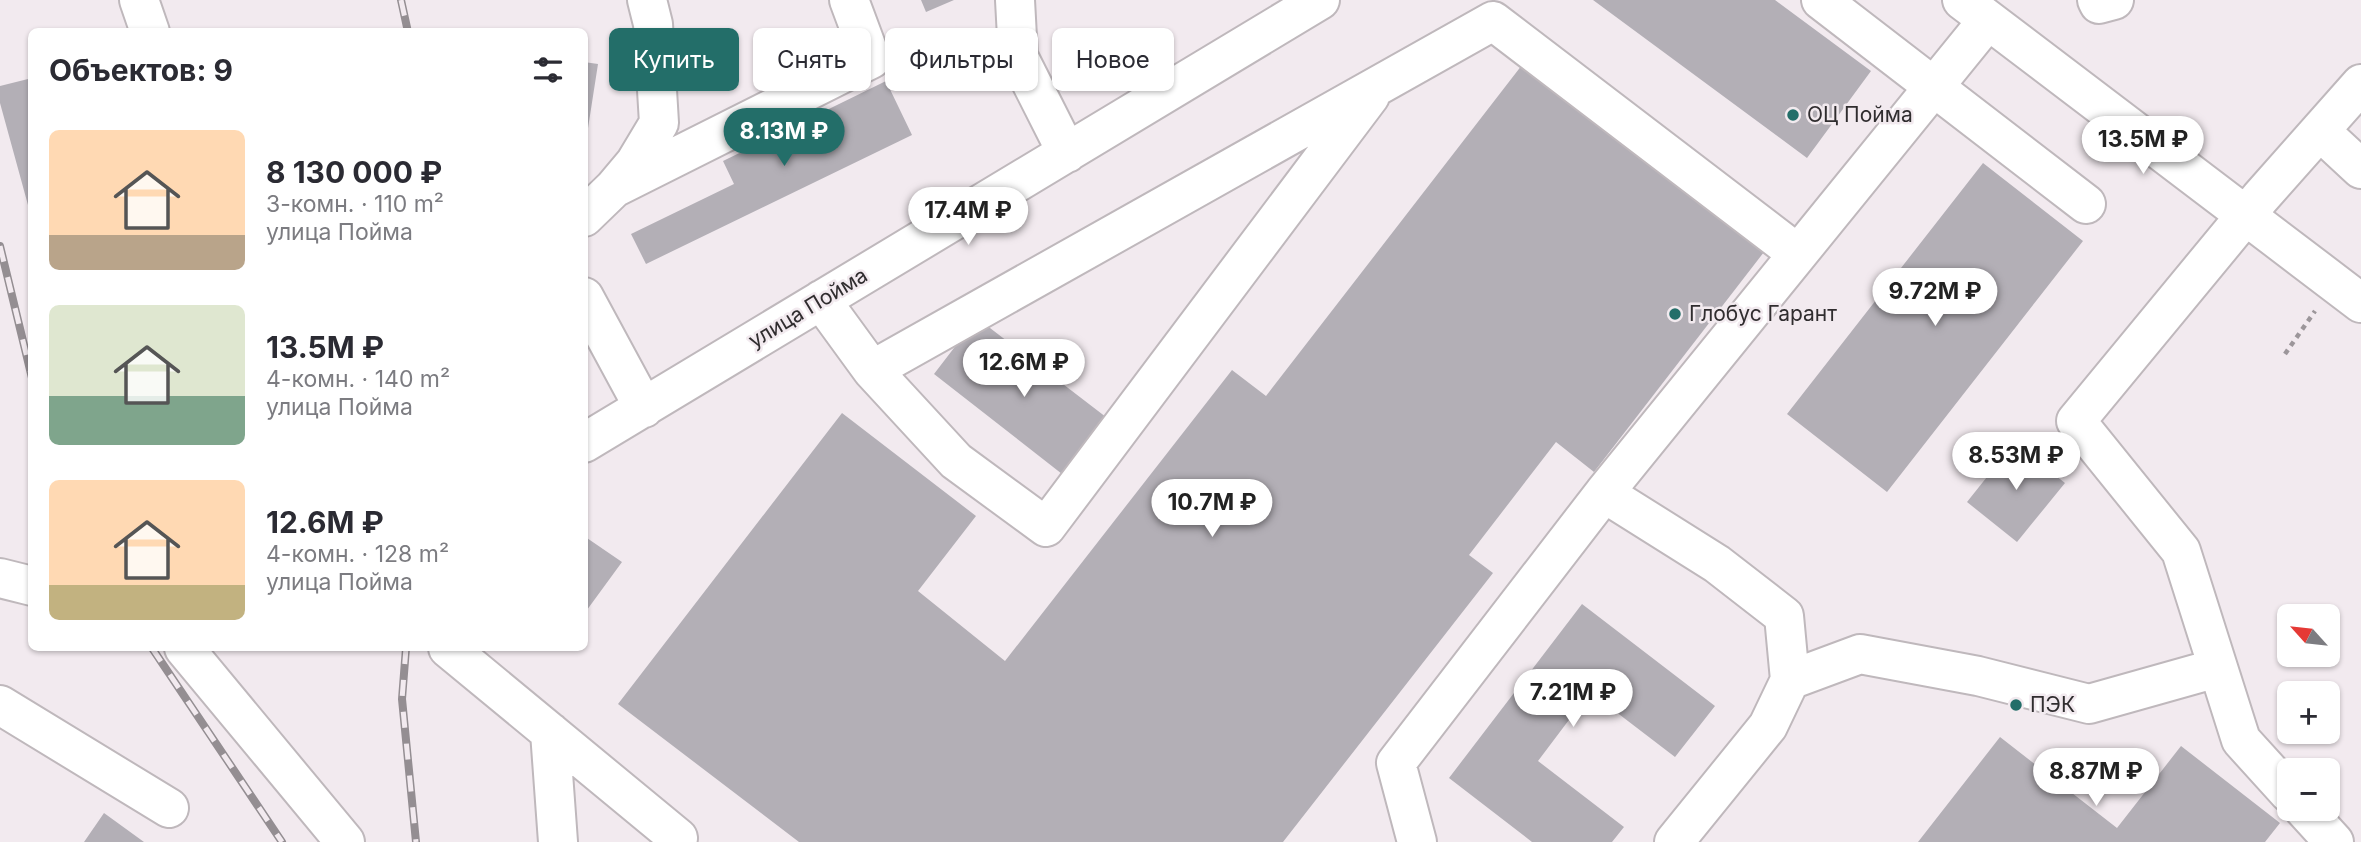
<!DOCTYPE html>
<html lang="ru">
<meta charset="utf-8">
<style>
:root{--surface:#fff;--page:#f2f2f3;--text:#2b2b33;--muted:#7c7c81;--accent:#236e69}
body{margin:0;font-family:Inter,sans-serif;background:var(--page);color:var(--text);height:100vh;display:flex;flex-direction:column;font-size:26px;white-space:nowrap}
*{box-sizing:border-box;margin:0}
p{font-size:23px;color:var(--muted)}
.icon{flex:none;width:38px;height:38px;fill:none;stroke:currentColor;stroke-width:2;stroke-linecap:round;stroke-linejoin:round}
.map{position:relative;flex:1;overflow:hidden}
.details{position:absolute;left:28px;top:28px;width:560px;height:623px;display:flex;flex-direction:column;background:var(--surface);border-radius:10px;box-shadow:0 2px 5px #0004}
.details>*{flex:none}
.hud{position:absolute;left:609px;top:28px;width:665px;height:63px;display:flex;gap:14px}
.needle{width:46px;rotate:297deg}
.controls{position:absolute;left:2277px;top:604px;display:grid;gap:14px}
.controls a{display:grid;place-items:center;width:63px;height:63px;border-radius:10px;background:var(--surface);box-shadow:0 2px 5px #0004;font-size:35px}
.price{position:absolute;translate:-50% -60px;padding:0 16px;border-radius:24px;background:#fff;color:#222;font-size:23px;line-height:46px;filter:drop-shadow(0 2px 4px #0008)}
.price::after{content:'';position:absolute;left:50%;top:42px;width:21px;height:16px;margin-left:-10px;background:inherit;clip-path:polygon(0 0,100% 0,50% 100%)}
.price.current{background:var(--accent);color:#fff}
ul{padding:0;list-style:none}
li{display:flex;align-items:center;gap:21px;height:175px;padding:0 21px}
li span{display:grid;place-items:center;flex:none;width:196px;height:140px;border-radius:10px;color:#555}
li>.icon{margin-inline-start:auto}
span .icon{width:84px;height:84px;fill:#fffc;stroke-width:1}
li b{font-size:30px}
h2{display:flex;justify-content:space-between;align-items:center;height:84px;padding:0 21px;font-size:30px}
.chip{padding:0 24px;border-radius:10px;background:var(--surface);box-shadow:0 2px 5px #0004;font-size:24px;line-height:63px}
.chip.current{background:var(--accent);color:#fff}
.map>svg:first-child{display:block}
.building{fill:#b3afb6}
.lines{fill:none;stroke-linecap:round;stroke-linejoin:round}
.minor-casing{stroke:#bfb8bc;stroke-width:42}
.path{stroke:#9c969a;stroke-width:4.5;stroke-dasharray:5 5;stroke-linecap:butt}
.minor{stroke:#fff;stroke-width:38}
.rail-casing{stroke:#948e92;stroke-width:8}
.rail{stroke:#f2eaef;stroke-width:5;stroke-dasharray:16;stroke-linecap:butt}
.poi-dot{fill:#236e69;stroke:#f2eaef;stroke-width:2.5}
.labels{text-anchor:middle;stroke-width:5;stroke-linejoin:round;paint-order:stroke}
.poi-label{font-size:21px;fill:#302d2f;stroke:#f2eaef;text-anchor:start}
.street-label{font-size:21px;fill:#302d2f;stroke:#f2eaef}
</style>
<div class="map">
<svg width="2361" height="842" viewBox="0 0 2361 842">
<rect width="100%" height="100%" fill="#f2eaef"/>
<path class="building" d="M921 0H954L926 12Z
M1593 0H1775L1871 71 1807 158Z
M584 62 598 64 586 141H584Z
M1522 65 1764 252 1594 472 1556 442 1469 555 1493 573 1283 842H799L618 704 842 413 976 516 918 591 1005 661 1232 370 1266 396Z
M32 78V216H31L0 103V86Z
M886 81 912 135 646 264 631 234 734 184 723 161Z
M1983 163 2083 241 1887 492 1787 414Z
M977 318 1115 424 1071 481 934 374Z
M2014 443 2065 483 2017 542 1967 502Z
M584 536 622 562 584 614Z
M1582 604 1715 706 1675 757 1590 692 1538 761 1624 827 1612 842H1532L1449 778Z
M2000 737 2117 828 2181 746 2280 823 2265 842H1918Z
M104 813 144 842H84Z"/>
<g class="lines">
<g class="minor-casing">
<path id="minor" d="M139 0 150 32
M1015 0 1018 56 1067 153
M1821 0 2086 204
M1962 0 2361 303
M2097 0 2099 4 2114 0
M2320 131 2361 169
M614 188 871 59 849 0
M584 217 614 188 635 163 659 123 653 24 647 0
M584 297 644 408
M821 300 872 370 1493 21 1798 254
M872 370 956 461 1046 527 1370 96
M584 443 1320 0
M1604 493 1717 564 1784 616 1790 680 1768 726 1674 842
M0 578 32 586
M184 648 345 842
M448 648 678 838
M1790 680 1860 654 1978 676 2089 704 2217 668
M0 705 169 808
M550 732 558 842
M2289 793 2241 740 2181 551 2076 421 2260 198 2361 84
M2303 808 2334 842
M1417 842 1396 763 1604 493 1988 20"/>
</g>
<path class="path" d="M2285 354 2315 311"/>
<use href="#minor" class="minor"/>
<g class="rail-casing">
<path id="rail" d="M401 0 408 32
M0 246 32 378
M152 648 282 842
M406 648 402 699 416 842"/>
</g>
<use href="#rail" class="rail"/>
</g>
<g class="poi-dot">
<circle cx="1793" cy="115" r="7"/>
<circle cx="1675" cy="314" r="7"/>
<circle cx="2016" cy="705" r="7"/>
</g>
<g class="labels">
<g class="poi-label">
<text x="1807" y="122">ОЦ Пойма</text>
<text x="1689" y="321">Глобус Гарант</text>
<text x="2030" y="712">ПЭК</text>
</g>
<g class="street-label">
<text transform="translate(808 308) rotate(-31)" y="7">улица Пойма</text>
</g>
</g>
</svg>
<div class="controls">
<a><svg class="needle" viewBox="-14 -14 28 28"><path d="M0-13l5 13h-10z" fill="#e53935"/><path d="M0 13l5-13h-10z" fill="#7c7c81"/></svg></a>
<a>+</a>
<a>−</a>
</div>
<b class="price current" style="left:784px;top:168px">8.13M ₽</b>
<b class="price" style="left:2143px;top:176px">13.5M ₽</b>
<b class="price" style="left:968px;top:247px">17.4M ₽</b>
<b class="price" style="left:1935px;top:328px">9.72M ₽</b>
<b class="price" style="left:1024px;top:399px">12.6M ₽</b>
<b class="price" style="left:2016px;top:492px">8.53M ₽</b>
<b class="price" style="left:1212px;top:539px">10.7M ₽</b>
<b class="price" style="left:1573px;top:729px">7.21M ₽</b>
<b class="price" style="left:2096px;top:808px">8.87M ₽</b>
<div class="hud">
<a class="chip current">Купить</a>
<a class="chip">Снять</a>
<a class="chip">Фильтры</a>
<a class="chip">Новое</a>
</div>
<section class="details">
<h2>Объектов: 9<svg class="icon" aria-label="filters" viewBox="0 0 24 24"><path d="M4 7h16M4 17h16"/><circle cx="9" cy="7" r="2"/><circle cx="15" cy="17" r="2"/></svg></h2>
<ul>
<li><span style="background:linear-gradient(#ffd9b3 75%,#b9a48a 0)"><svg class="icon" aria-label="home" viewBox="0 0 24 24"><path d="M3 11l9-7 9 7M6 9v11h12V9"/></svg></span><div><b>8 130 000 ₽</b><p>3-комн. · 110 m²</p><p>улица Пойма</p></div></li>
<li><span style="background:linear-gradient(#dfe7d0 65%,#7fa58c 0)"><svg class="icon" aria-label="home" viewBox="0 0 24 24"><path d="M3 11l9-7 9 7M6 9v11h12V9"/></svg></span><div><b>13.5M ₽</b><p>4-комн. · 140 m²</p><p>улица Пойма</p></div></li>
<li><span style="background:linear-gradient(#ffd9b3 75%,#c2b280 0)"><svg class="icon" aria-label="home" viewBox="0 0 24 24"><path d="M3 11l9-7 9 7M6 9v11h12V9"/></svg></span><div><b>12.6M ₽</b><p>4-комн. · 128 m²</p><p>улица Пойма</p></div></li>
</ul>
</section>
</div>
